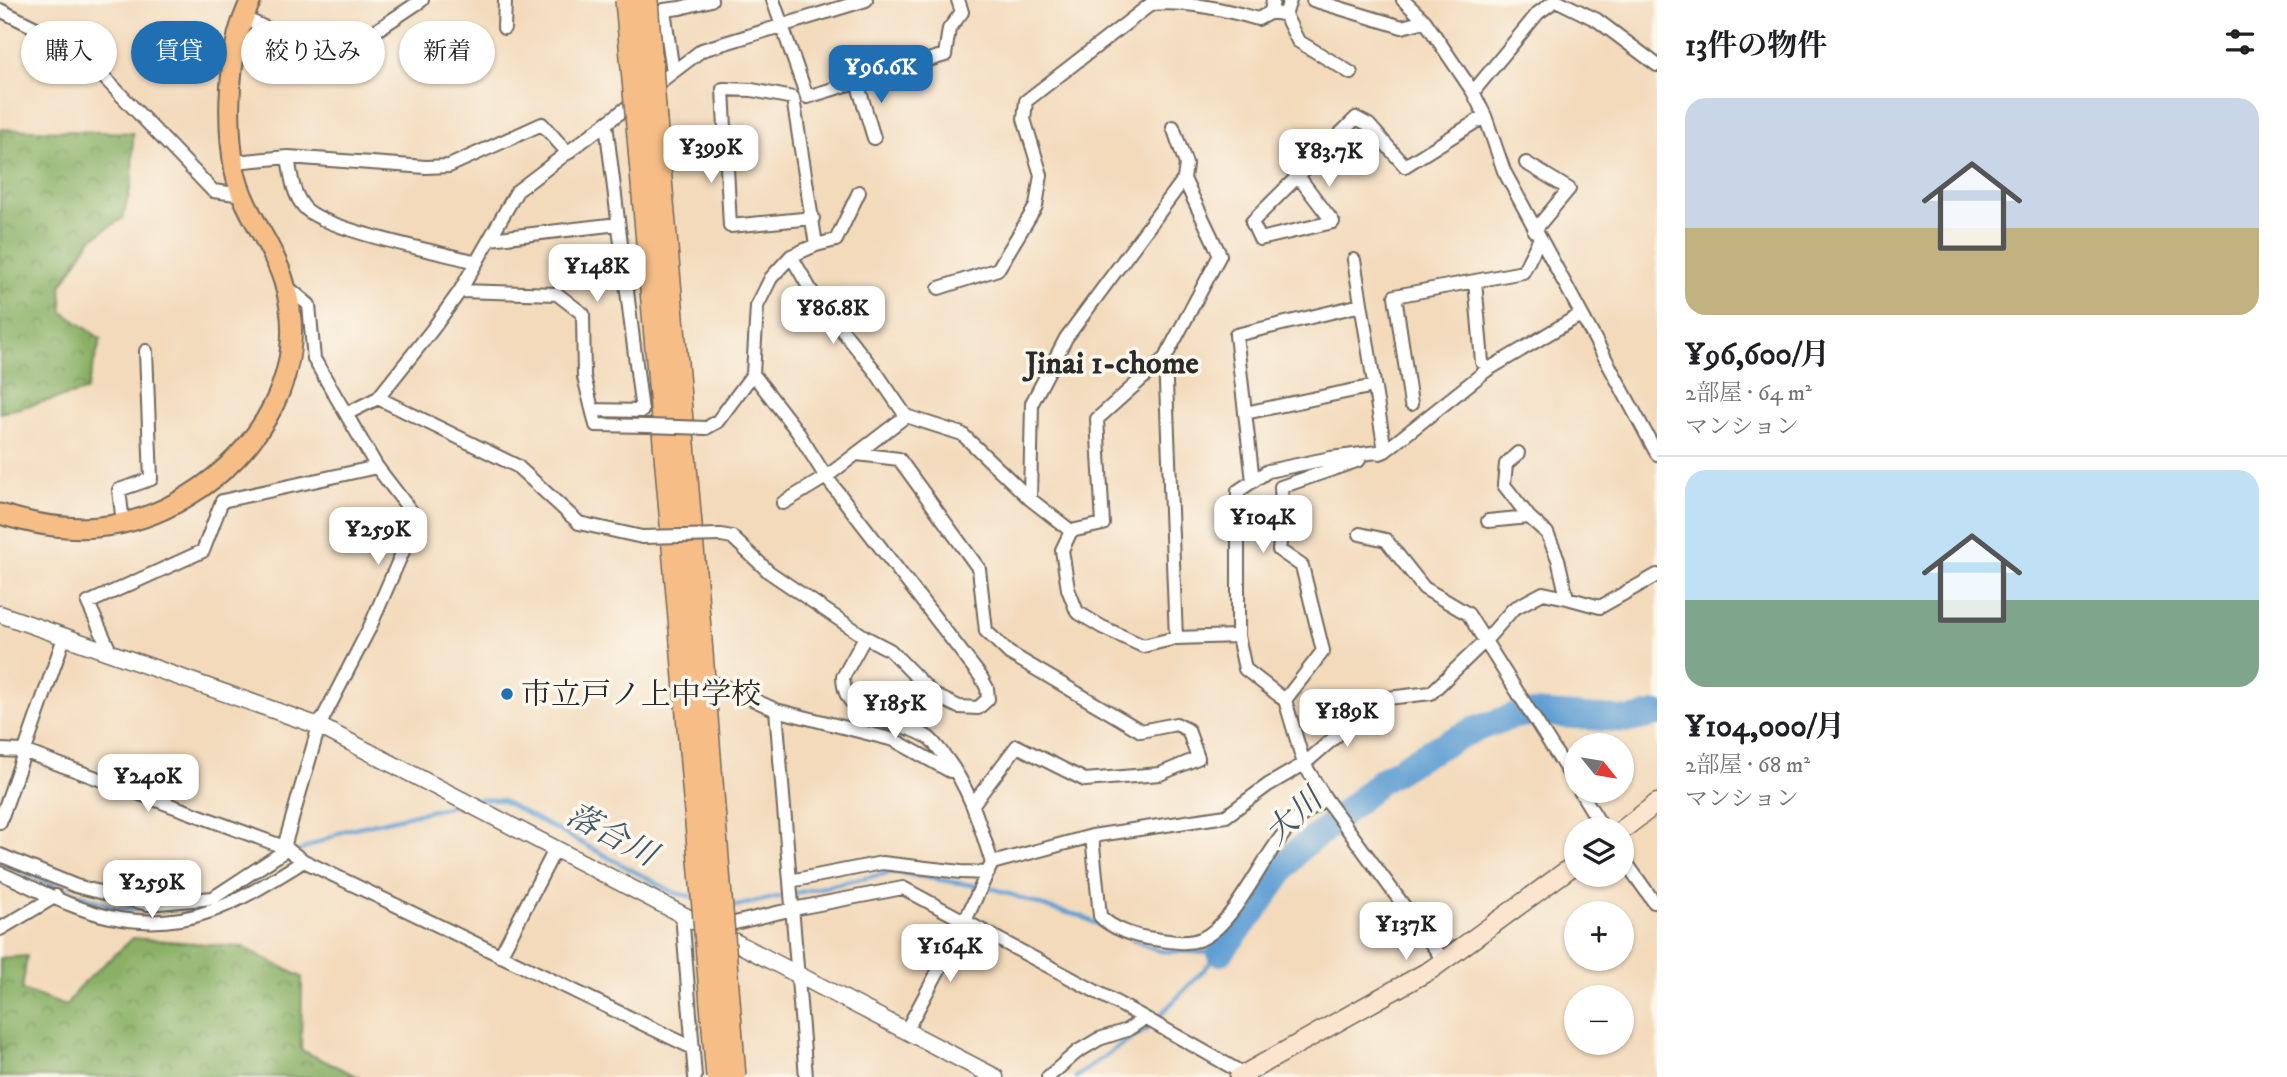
<!DOCTYPE html>
<html lang="ja">
<meta charset="utf-8">
<style>
:root{--surface:#fff;--page:#f2f2f2;--text:#202124;--muted:#757577;--line:#e0e0e0;--accent:#1f6fb2}
body{margin:0;font-family:"IM FELL DW Pica","Noto Serif JP",serif;background:var(--page);color:var(--text);height:100vh;display:flex;flex-direction:column;font-size:26px;white-space:nowrap}
*{box-sizing:border-box;margin:0}
p{font-size:23px;color:var(--muted)}
.icon{flex:none;width:38px;height:38px;fill:none;stroke:currentColor;stroke-width:2;stroke-linecap:round;stroke-linejoin:round}
.map{position:relative;flex:1;overflow:hidden}
.side{display:flex;flex-direction:column;background:var(--surface);width:630px}
.side>*{flex:none}
.top-card{position:absolute;left:21px;top:21px;width:665px;height:63px;display:flex;gap:14px}
.needle{width:46px;rotate:120deg}
.fabs{position:absolute;left:1564px;top:733px;display:grid;gap:14px}
.fabs a{display:grid;place-items:center;width:70px;height:70px;border-radius:50%;background:var(--surface);box-shadow:0 2px 5px #0004;font-size:35px}
.price{position:absolute;translate:-50% -60px;padding:0 16px;border-radius:14px;background:#fff;color:#222;font-size:23px;line-height:46px;filter:drop-shadow(0 2px 4px #0008)}
.price::after{content:'';position:absolute;left:50%;top:42px;width:21px;height:16px;margin-left:-10px;background:inherit;clip-path:polygon(0 0,100% 0,50% 100%)}
.price.selected{background:var(--accent);color:#fff}
ul{padding:0;list-style:none}
li{display:grid;align-content:center;gap:14px;height:371px;padding:0 28px}
li+li{border-top:2px solid var(--line)}
li span{display:grid;place-items:center;height:217px;border-radius:21px;color:#555}
li>.icon{margin-inline-start:auto}
span .icon{width:126px;height:126px;fill:#fffc;stroke-width:1}
li b{font-size:30px}
h2{display:flex;justify-content:space-between;align-items:center;height:84px;padding:0 28px;font-size:30px}
.chip{padding:0 24px;border-radius:32px;background:var(--surface);box-shadow:0 2px 5px #0004;font-size:24px;line-height:63px}
.chip.selected{background:var(--accent);color:#fff}
main{display:flex;flex:1;min-height:0}
.map>svg:first-child{display:block}
.forest{fill:url(#forest-crowns);stroke:#5a6e48;stroke-width:2}
.lines{fill:none;stroke-linecap:round;stroke-linejoin:round}
.stream{stroke:#619fd3;stroke-width:4.5}
.river{stroke:#619fd3;stroke-width:26}
.minor-casing{stroke:#71685d;stroke-width:16}
.tertiary-casing{stroke:#71685d;stroke-width:19}
.secondary-casing{stroke:#71685d;stroke-width:21}
.primary-casing{stroke:#71685d;stroke-width:23}
.motorway-casing{stroke:#71685d;stroke-width:26}
.minor{stroke:#fff;stroke-width:12}
.tertiary{stroke:#fff;stroke-width:16}
.secondary{stroke:#fbe5cf;stroke-width:18}
.primary{stroke:#f6be86;stroke-width:19}
.motorway{stroke:#f6be86;stroke-width:23}
.minor-bridge-casing{stroke:#71685d;stroke-width:16;stroke-linecap:butt}
.motorway-bridge-casing{stroke:#71685d;stroke-width:26;stroke-linecap:butt}
.minor-bridge{stroke:#fff;stroke-width:12}
.motorway-bridge{stroke:#f6be86;stroke-width:23}
.poi-dot{fill:#1f6fb2;stroke:#fbf7ec;stroke-width:2.5}
.labels{text-anchor:middle;stroke-width:7;stroke-linejoin:round;paint-order:stroke}
.poi-label{font-size:30px;fill:#2b2b2b;stroke:#fbf7ec;text-anchor:start}
.neighbourhood-label{font-size:32px;font-weight:bold;fill:#2b2b2b;stroke:#fbf7ec}
.water-label{font-size:32px;font-style:italic;fill:#41596e;stroke:#fbf7ec}
</style>
<main>
<div class="map">
<svg width="1657" height="1077" viewBox="0 0 1657 1077">
<defs>
<pattern id="forest-crowns" width="20" height="18" patternUnits="userSpaceOnUse" patternTransform="scale(1.75)"><rect width="20" height="18" fill="#89b065"/><path d="M2 6a3 3 0 1 1 6 0M12 15a3 3 0 1 1 6 0" fill="none" stroke="#708f53"/></pattern>
</defs>
<rect width="100%" height="100%" fill="#fbf7ec"/>
<filter id="ink" filterUnits="userSpaceOnUse"><feTurbulence type="fractalNoise" baseFrequency=".0143" numOctaves="2"/><feDisplacementMap in="SourceGraphic" scale="14" xChannelSelector="R" yChannelSelector="G"/><feConvolveMatrix kernelMatrix="1 2 1 2 8 2 1 2 1" color-interpolation-filters="sRGB"/></filter>
<filter id="wash" filterUnits="userSpaceOnUse"><feTurbulence type="fractalNoise" baseFrequency=".00686" numOctaves="4" result="noise"/><feDisplacementMap in="SourceGraphic" scale="28" xChannelSelector="R" yChannelSelector="G"/><feGaussianBlur stdDeviation="1.57" result="paint"/><feColorMatrix in="noise" values="0 0 0 0 0 0 0 0 0 0 0 0 0 0 0 0 0 1.4 0 .05"/><feComposite in="paint" operator="in"/></filter>
<g filter="url(#wash)">
<rect width="100%" height="100%" fill="#f3dabb"/>
<path class="forest" d="M0 129 133 133 132 182 123 218 91 239 61 286 63 312 101 339 86 391 0 413Z
M133 938 242 947 302 977 301 1050 359 1077H0V958L27 956 22 990 66 1006 79 987Z"/>
<g class="lines">
<path class="stream" d="M472 801 480 799 501 800 675 893 695 897
M0 862 56 886 117 908H143
M230 894 257 879 286 857 346 830 460 804
M727 904 736 906 893 872 995 889 1052 909 1081 916 1105 928
M163 909 185 906
M1132 940 1160 951 1220 953
M1076 1077 1113 1050 1146 1030 1220 953"/>
<path class="river" d="M1220 953 1255 910 1297 851 1327 828 1382 780 1427 753 1473 730 1511 717 1532 713 1629 720 1657 714"/>
</g>
</g>
<g filter="url(#ink)">
<g class="lines">
<g class="minor-casing">
<path id="minor" d="M773 0 807 97 945 55 949 29 962 12 958 0
M1273 0 1271 12 1285 15 1290 0
M1313 0 1402 27 1425 21
M1403 0 1425 21 1473 92 1485 116 1504 171 1657 454
M0 10 76 48 213 191 244 195
M1285 15 1298 41 1351 73
M244 18 310 48 374 32 422 0
M504 28 505 0
M673 72 664 10 680 8 711 0
M857 82 874 138
M652 88 702 50 866 0
M1473 92 1538 13 1556 0 1597 20 1657 65
M1173 127 1186 164 1184 179
M234 162 288 157
M1526 163 1569 189 1534 231
M1298 176 1333 222 1260 239 1252 222 1356 118 1369 125 1405 166 1485 116
M490 239 618 224
M816 245 836 240 859 192
M791 256 813 294 875 371 906 416 962 434 1030 499 1032 403 1066 338 1184 179 1220 255 1165 358 1176 638 1238 636V491L1268 471 1331 458 1385 451 1487 370 1580 315
M1354 260 1385 451 1380 453
M477 262C443 253 323 230 304 207 292 193 291 174 288 157L426 167 449 166 542 124 568 153
M1475 281 1482 362
M939 288 998 269 1036 206 1041 175 1024 119 1026 101 1151 4C1188 1 1223 9 1258 19L1271 12
M460 291 557 294 583 314 584 377 596 425 648 426
M378 398 517 466 579 523 642 537
M1411 404 1395 296 1523 272 1539 240
M593 410 642 411 606 124
M1245 413 1374 386
M346 414 378 398 432 330 460 291 517 191 638 99
M706 428 717 422 753 374 757 306 771 278 791 256 816 245 793 98 752 90 723 89 730 226 813 218
M1518 453 1506 464 1504 485 1529 517
M857 454 899 459 979 569 986 631 1009 653 1141 731 1176 724 1188 730 1198 758 1160 774 1085 780 1017 746 973 804
M1253 481 1236 335 1361 305
M1030 499 1071 531 1103 524 1097 419 1165 358
M783 503 826 477 906 416
M1488 521 1529 517 1547 533 1558 559 1567 598
M123 523 119 490 151 479 146 351
M1071 531 1062 550 1068 589 1077 612 1102 627 1143 646 1176 638
M1360 534 1386 540 1424 588 1468 614 1577 786
M721 535 732 537 769 572 865 637 890 650 934 695 959 707 978 708 988 699 987 688 981 677 826 477 797 431 753 374
M1238 636 1245 669 1285 700 1323 651 1302 566 1279 550 1283 522 1281 487 1359 460
M865 637 843 677C844 724 899 717 929 738 936 744 941 752 947 759 971 791 980 826 992 863L965 921 906 1031
M110 651 88 603 203 551 222 501 377 467
M719 684 776 710 894 740 950 771
M1285 700 1304 764 1325 798 1444 961
M776 710 806 1077
M0 750 23 751 284 847 304 861 693 1048
M1580 791 1604 830
M0 822 65 635
M1092 836 1100 916C1112 929 1136 937 1154 939 1170 941 1186 945 1201 939 1236 924 1264 852 1291 825 1301 815 1314 807 1325 798
M0 855 76 886 148 904 213 898 280 854 284 847 319 726 369 629 417 519 377 467 314 359 309 305 285 285
M1622 857 1654 902
M992 863 1092 836 1226 816 1268 785 1304 764 1379 699 1431 693 1485 641 1513 609 1543 593 1567 598 1600 607 1657 575
M0 873C35 888 72 909 110 917 191 934 239 901 304 861
M790 881 882 863 961 872 988 873
M682 913 695 1077
M718 927 793 909 903 888 1145 1018 1244 1074
M0 929 56 896
M500 956 556 848
M1048 1077 1077 1052 1099 1039 1127 1030 1145 1018"/>
</g>
<g class="tertiary-casing">
<path id="tertiary" d="M0 614 319 726 995 1077"/>
</g>
<g class="secondary-casing">
<path id="secondary" d="M1622 830 1657 803
M1239 1077 1432 969 1577 863"/>
</g>
<g class="primary-casing">
<path id="primary" d="M0 514C67 535 127 534 188 496 261 452 311 369 284 282 273 244 243 211 235 172 227 129 228 77 238 35 241 23 246 11 251 0"/>
</g>
<g class="motorway-casing">
<path id="motorway" d="M655 121 700 640
M638 125 682 642"/>
</g>
<use href="#minor" class="minor"/>
<use href="#tertiary" class="tertiary"/>
<use href="#secondary" class="secondary"/>
<use href="#primary" class="primary"/>
<use href="#motorway" class="motorway"/>
<g class="minor-bridge-casing">
<path id="minor-bridge" d="M648 426 706 428
M642 537 721 535"/>
</g>
<g class="motorway-bridge-casing">
<path id="motorway-bridge" d="M627 0 638 125
M646 0 655 121
M700 640 734 1077
M682 642 718 1077"/>
</g>
<use href="#minor-bridge" class="minor-bridge"/>
<use href="#motorway-bridge" class="motorway-bridge"/>
</g>
</g>
<circle class="poi-dot" cx="507" cy="694" r="7"/>
<g class="labels">
<g class="poi-label">
<text x="521" y="704">市立戸ノ上中学校</text>
</g>
<g class="neighbourhood-label">
<text x="1112" y="373">Jinai 1-chome</text>
</g>
<g class="water-label">
<text transform="translate(1293 816) rotate(-43)" y="11">大川</text>
<text transform="translate(612 834) rotate(28)" y="11">落合川</text>
</g>
</g>
</svg>
<div class="fabs">
<a><svg class="needle" viewBox="-14 -14 28 28"><path d="M0-13l5 13h-10z" fill="#e53935"/><path d="M0 13l5-13h-10z" fill="#757577"/></svg></a>
<a><svg class="icon" aria-label="layers" viewBox="0 0 24 24"><path d="M12 4l9 5-9 5-9-5zM3 14l9 5 9-5"/></svg></a>
<a>+</a>
<a>−</a>
</div>
<b class="price selected" style="left:881px;top:105px">¥96.6K</b>
<b class="price" style="left:711px;top:185px">¥399K</b>
<b class="price" style="left:1329px;top:189px">¥83.7K</b>
<b class="price" style="left:597px;top:304px">¥148K</b>
<b class="price" style="left:833px;top:346px">¥86.8K</b>
<b class="price" style="left:1263px;top:555px">¥104K</b>
<b class="price" style="left:378px;top:567px">¥259K</b>
<b class="price" style="left:895px;top:741px">¥185K</b>
<b class="price" style="left:1347px;top:749px">¥189K</b>
<b class="price" style="left:148px;top:814px">¥240K</b>
<b class="price" style="left:152px;top:920px">¥259K</b>
<b class="price" style="left:1406px;top:962px">¥137K</b>
<b class="price" style="left:950px;top:984px">¥164K</b>
<div class="top-card">
<a class="chip">購入</a>
<a class="chip selected">賃貸</a>
<a class="chip">絞り込み</a>
<a class="chip">新着</a>
</div>
</div>
<section class="side">
<h2>13件の物件<svg class="icon" aria-label="filters" viewBox="0 0 24 24"><path d="M4 7h16M4 17h16"/><circle cx="9" cy="7" r="2"/><circle cx="15" cy="17" r="2"/></svg></h2>
<ul>
<li><span style="background:linear-gradient(#c9d6e8 60%,#c2b280 0)"><svg class="icon" aria-label="home" viewBox="0 0 24 24"><path d="M3 11l9-7 9 7M6 9v11h12V9"/></svg></span><div><b>¥96,600/月</b><p>2部屋 · 64 m²</p><p>マンション</p></div></li>
<li><span style="background:linear-gradient(#bfe0f5 60%,#7fa58c 0)"><svg class="icon" aria-label="home" viewBox="0 0 24 24"><path d="M3 11l9-7 9 7M6 9v11h12V9"/></svg></span><div><b>¥104,000/月</b><p>2部屋 · 68 m²</p><p>マンション</p></div></li>
</ul>
</section>
</main>
